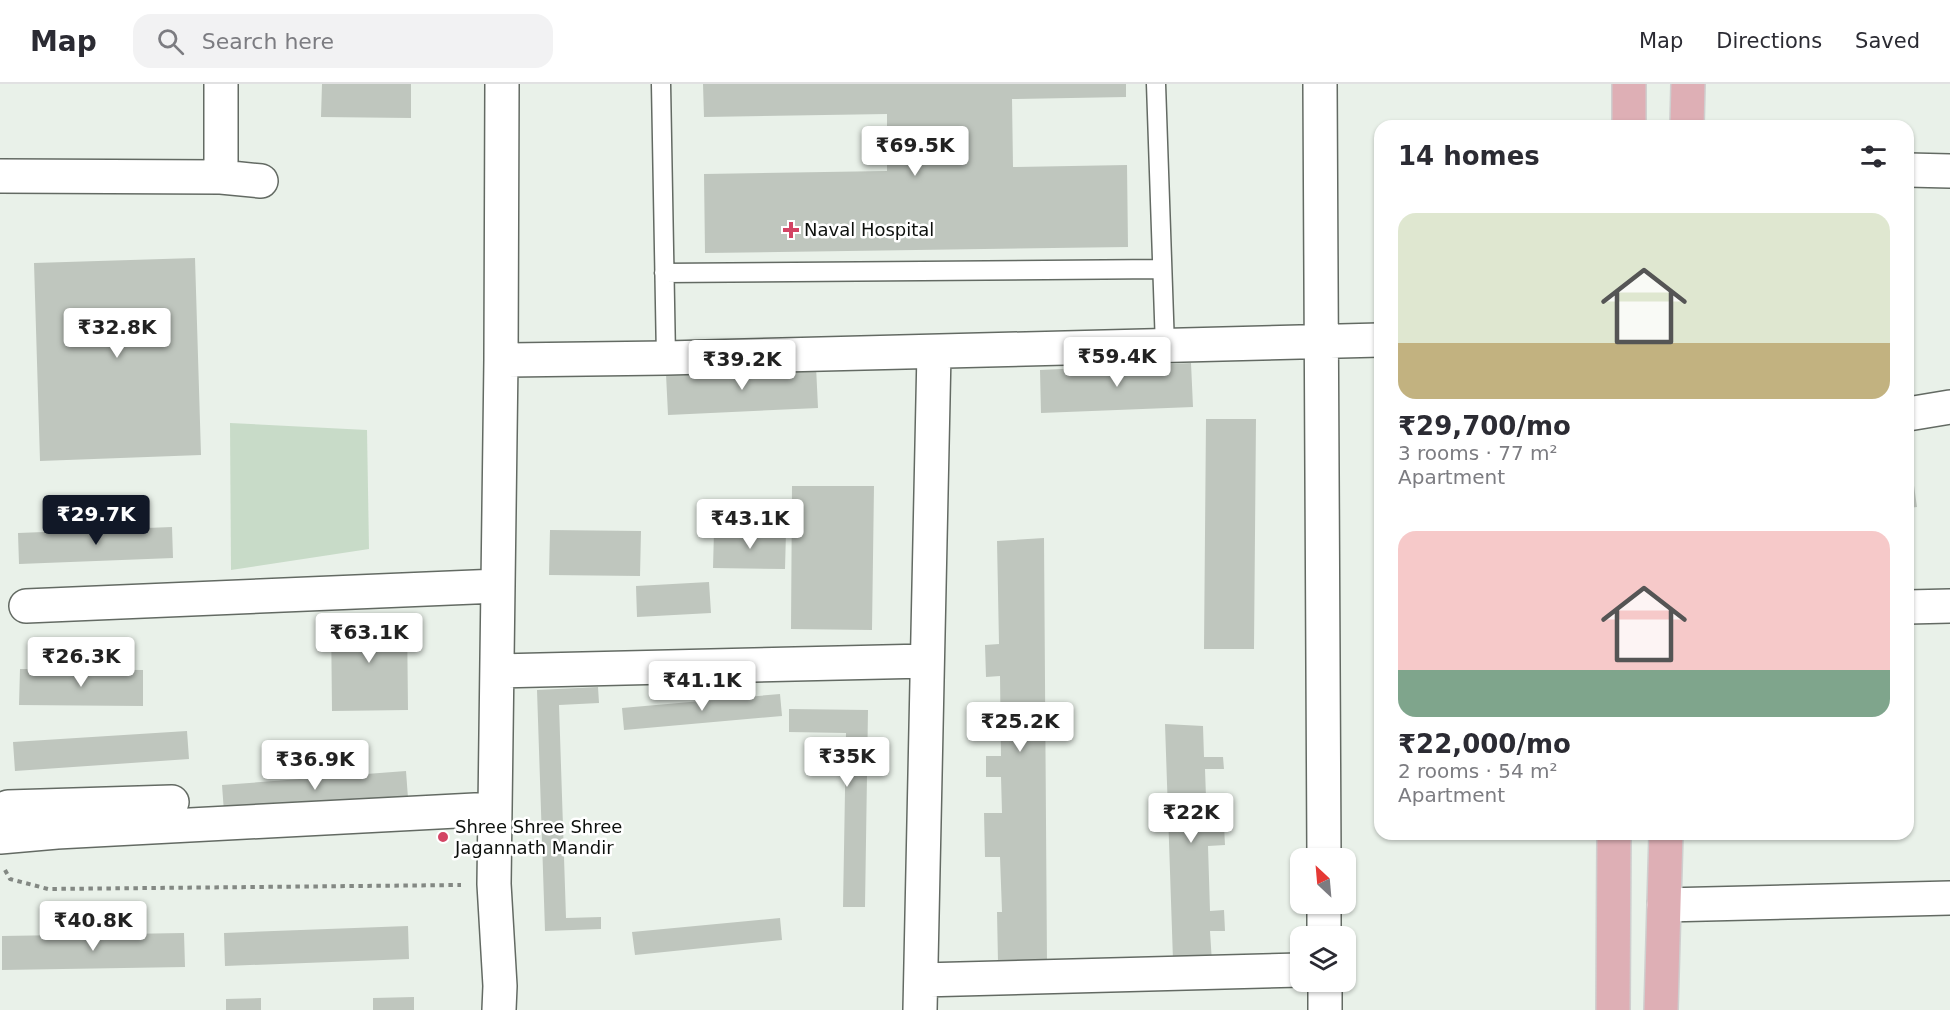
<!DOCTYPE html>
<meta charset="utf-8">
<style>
:root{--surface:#fff;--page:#f2f2f3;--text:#2b2b33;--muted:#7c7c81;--line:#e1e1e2;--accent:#111827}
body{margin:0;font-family:"DejaVu Sans",sans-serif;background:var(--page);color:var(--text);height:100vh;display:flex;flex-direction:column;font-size:22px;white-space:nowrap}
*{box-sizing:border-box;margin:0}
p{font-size:20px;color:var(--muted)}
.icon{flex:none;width:33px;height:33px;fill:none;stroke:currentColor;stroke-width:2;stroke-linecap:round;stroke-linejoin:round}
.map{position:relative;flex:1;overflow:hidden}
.panel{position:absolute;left:1374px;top:36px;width:540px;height:720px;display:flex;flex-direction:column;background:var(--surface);border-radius:18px;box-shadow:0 2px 4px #0004}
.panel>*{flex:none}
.needle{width:39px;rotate:334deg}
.fabs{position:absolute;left:1290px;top:764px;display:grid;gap:12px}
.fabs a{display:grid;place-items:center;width:66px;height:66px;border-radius:12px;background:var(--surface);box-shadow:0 2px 4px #0004;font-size:30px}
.price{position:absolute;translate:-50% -51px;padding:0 14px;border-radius:6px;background:#fff;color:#222;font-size:20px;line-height:39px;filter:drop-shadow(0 2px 3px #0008)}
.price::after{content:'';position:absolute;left:50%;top:36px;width:18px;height:14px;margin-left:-9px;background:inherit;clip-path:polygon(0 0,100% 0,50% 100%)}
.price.on{background:var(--accent);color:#fff}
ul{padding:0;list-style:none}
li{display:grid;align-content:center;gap:12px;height:318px;padding:0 24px}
li span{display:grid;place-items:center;height:186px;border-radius:18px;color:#555}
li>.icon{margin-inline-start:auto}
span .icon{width:108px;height:108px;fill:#fffc;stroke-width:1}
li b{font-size:26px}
h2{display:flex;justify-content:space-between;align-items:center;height:72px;padding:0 24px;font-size:26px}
header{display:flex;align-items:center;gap:36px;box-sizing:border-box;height:84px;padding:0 30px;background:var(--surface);border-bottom:2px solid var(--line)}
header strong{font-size:28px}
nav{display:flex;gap:33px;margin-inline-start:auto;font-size:21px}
.search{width:420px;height:54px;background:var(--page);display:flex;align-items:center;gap:15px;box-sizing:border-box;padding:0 21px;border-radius:18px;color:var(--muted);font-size:22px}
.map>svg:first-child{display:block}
.green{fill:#c8dbc8}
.building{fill:#bfc6be}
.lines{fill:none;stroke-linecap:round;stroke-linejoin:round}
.service-casing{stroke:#636a63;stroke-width:21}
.minor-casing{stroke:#636a63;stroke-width:36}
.primary-casing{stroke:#cfcfcf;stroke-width:36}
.path{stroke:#838883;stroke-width:4;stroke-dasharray:4.5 4.5;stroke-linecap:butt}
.service{stroke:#fff;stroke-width:18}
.minor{stroke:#fff;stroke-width:33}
.primary{stroke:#deafb5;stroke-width:33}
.poi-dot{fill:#d34464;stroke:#fff;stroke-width:2}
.labels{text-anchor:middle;stroke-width:5;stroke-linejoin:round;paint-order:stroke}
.poi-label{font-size:18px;fill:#0d100d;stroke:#fff;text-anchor:start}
</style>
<header>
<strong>Map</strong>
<div class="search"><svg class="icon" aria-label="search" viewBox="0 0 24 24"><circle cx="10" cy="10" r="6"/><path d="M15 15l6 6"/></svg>Search here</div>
<nav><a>Map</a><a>Directions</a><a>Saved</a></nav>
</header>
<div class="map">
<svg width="1950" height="926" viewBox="0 0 1950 926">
<rect width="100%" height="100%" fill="#e9f1e9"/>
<path class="green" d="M230 339 367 346 369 465 231 486Z"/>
<path class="building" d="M322 0H411V34L321 33Z
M703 0H1126V13L1012 15 1013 83 1127 81 1128 163 705 169 704 90 887 87V30L704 33Z
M195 174 201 371 40 377 34 179Z
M1191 279 1193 323 1041 329 1040 286Z
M816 282 818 324 668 331 666 290Z
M1206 335H1256L1254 565H1204Z
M1908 373H1910L1917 423 1908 424Z
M792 402H874L872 546 791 545Z
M172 443 173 474 19 480 18 449Z
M550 446 641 447 640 492 549 491Z
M714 447 786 448 785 485 713 484Z
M1044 454 1047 880 998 878 997 828H1002L1000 773H985L984 729H1002L1001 693H986V672H1001L1000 592 986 593 985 561 999 560 997 457Z
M709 498 711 529 637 533 636 502Z
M407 532 408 626 332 627 331 533Z
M20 585 143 586V622L19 621Z
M598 603 599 619 559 621 566 834 601 833V845L545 847 537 606Z
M780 610 782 632 624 646 622 624Z
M789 625 868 626 865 823H843L846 649 789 648Z
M1165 640 1203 642 1204 673H1223L1224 685H1205L1207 742 1224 741 1225 761 1208 762 1210 827 1224 826 1225 847H1210L1212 879 1173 876Z
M187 647 189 675 15 687 13 658Z
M406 687 408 714 224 728 222 701Z
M780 834 782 856 635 871 632 848Z
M408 842 409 875 225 882 224 849Z
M184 849 185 883 2 886V852Z
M414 913V926H373V914Z
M261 914V926H226V915Z"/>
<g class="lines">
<g class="service-casing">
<path id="service" d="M661 0 666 274
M1156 0 1165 263
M664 189 1162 185"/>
</g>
<g class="minor-casing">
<path id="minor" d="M1320 0 1324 774
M1908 86 1950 87
M0 92 221 93 261 97
M221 93V0
M501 276 666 274 1380 256
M1908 330 1950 323
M26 522 498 502
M1908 523 1950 522
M497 587 927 577
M8 723 172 718
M0 753 57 748 494 725
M1324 819V852
M1664 821 1950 814
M921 896 1300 886
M1325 897V926
M499 926 500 902 494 800 501 276 502 0
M920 926 934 268"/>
</g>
<g class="primary-casing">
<path id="primary" d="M1629 0V42
M1687 42 1688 0
M1613 926 1614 750
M1661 926 1666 750"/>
</g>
<path class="path" d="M5 786 10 795 48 805 461 801"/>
<use href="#service" class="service"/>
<use href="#minor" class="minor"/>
<use href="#primary" class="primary"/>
</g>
<g class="poi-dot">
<path d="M788 137h6v6h6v6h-6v6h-6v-6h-6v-6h6z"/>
<circle cx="443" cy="753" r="6"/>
</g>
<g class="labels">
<g class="poi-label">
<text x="804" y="152">Naval Hospital</text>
<text x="455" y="749">Shree Shree Shree<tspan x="455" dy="21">Jagannath Mandir</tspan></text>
</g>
</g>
</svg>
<div class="fabs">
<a><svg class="needle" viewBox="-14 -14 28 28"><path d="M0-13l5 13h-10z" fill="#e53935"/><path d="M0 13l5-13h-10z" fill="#7c7c81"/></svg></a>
<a><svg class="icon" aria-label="layers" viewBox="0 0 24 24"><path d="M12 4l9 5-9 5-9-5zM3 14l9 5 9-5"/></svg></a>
</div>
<b class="price" style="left:915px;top:93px">₹69.5K</b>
<b class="price" style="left:117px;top:275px">₹32.8K</b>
<b class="price" style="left:1117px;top:304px">₹59.4K</b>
<b class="price" style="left:742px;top:307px">₹39.2K</b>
<b class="price on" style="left:96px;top:462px">₹29.7K</b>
<b class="price" style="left:750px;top:466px">₹43.1K</b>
<b class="price" style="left:369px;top:580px">₹63.1K</b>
<b class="price" style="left:81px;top:604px">₹26.3K</b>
<b class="price" style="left:702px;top:628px">₹41.1K</b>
<b class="price" style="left:1020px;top:669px">₹25.2K</b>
<b class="price" style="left:847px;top:704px">₹35K</b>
<b class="price" style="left:315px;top:707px">₹36.9K</b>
<b class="price" style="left:1191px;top:760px">₹22K</b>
<b class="price" style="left:93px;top:868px">₹40.8K</b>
<section class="panel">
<h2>14 homes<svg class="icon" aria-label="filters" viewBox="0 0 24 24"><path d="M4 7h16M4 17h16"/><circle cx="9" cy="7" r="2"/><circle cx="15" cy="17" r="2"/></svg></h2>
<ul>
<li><span style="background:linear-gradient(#dfe7d0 70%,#c2b280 0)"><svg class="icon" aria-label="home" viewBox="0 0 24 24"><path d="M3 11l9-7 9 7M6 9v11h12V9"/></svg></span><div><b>₹29,700/mo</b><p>3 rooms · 77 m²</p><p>Apartment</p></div></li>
<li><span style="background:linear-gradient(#f6c9c9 75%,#7fa58c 0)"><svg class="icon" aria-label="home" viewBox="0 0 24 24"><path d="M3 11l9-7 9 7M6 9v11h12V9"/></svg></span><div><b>₹22,000/mo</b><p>2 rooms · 54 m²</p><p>Apartment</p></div></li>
</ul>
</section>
</div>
